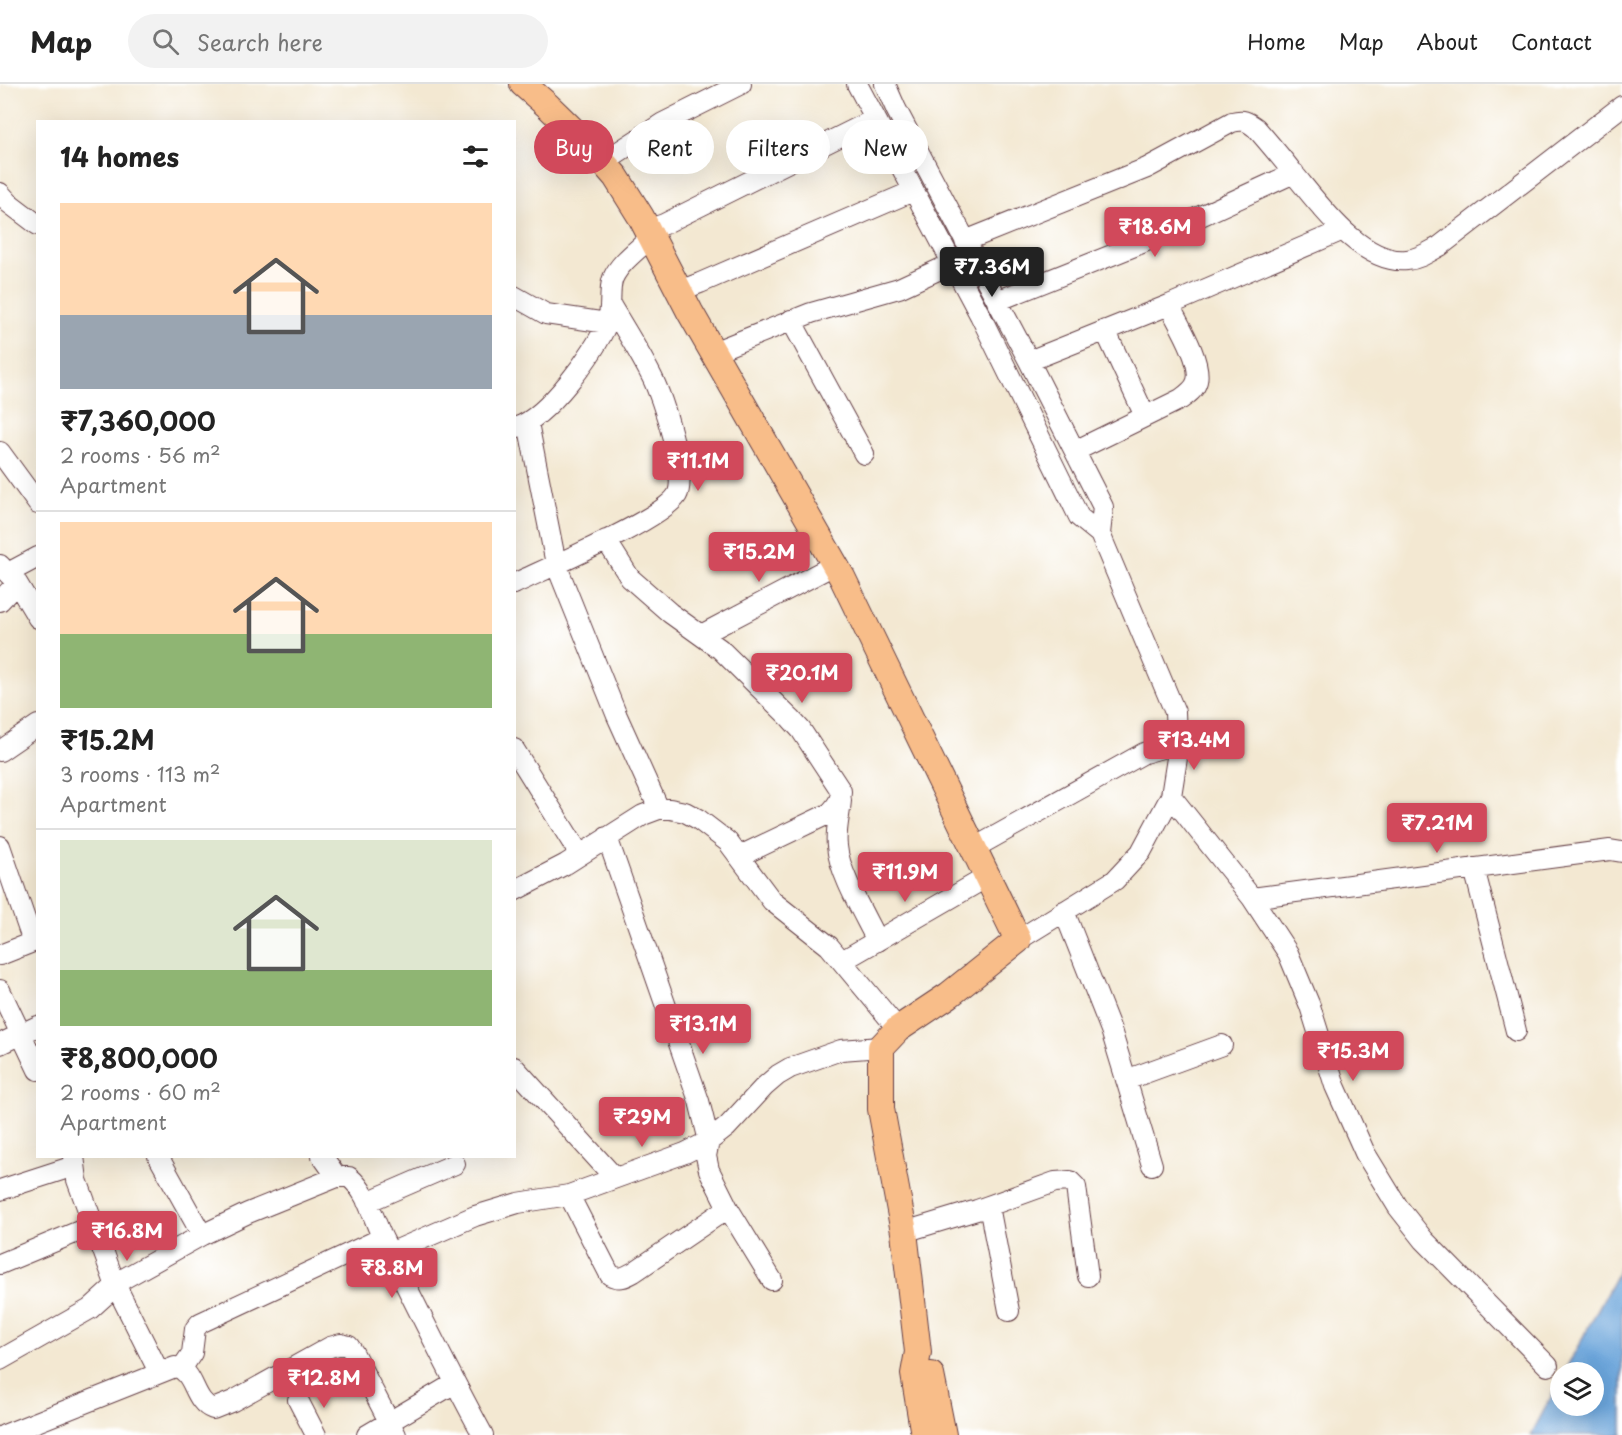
<!DOCTYPE html>
<meta charset="utf-8">
<style>
:root{--surface:#fff;--page:#f2f2f2;--text:#222;--muted:#767676;--line:#e0e0e0;--accent:#d1495b}
body{margin:0;font-family:"Playpen Sans",sans-serif;background:var(--page);color:var(--text);height:100vh;display:flex;flex-direction:column;font-size:22px;white-space:nowrap}
*{box-sizing:border-box;margin:0}
p{font-size:20px;color:var(--muted)}
.icon{flex:none;width:33px;height:33px;fill:none;stroke:currentColor;stroke-width:2;stroke-linecap:round;stroke-linejoin:round}
.map{position:relative;flex:1;overflow:hidden}
.details{position:absolute;left:36px;top:36px;width:480px;height:1038px;display:flex;flex-direction:column;background:var(--surface);border-radius:0px;box-shadow:0 6px 24px #0002}
.details>*{flex:none}
.banner{position:absolute;left:534px;top:36px;width:570px;height:54px;display:flex;gap:12px}
.fabs{position:absolute;left:1550px;top:1278px;display:grid;gap:12px}
.fabs a{display:grid;place-items:center;width:54px;height:54px;border-radius:50%;background:var(--surface);box-shadow:0 6px 24px #0002;font-size:30px}
.price{position:absolute;translate:-50% -51px;padding:0 14px;border-radius:6px;background:var(--accent);color:#fff;font-size:20px;line-height:39px;filter:drop-shadow(0 2px 3px #0008)}
.price::after{content:'';position:absolute;left:50%;top:36px;width:18px;height:14px;margin-left:-9px;background:inherit;clip-path:polygon(0 0,100% 0,50% 100%)}
.price.current{background:#222;color:#fff}
ul{padding:0;list-style:none}
li{display:grid;align-content:center;gap:12px;height:318px;padding:0 24px}
li+li{border-top:2px solid var(--line)}
li span{display:grid;place-items:center;height:186px;border-radius:0px;color:#555}
li>.icon{margin-inline-start:auto}
span .icon{width:108px;height:108px;fill:#fffc;stroke-width:1}
li b{font-size:26px}
h2{display:flex;justify-content:space-between;align-items:center;height:72px;padding:0 24px;font-size:26px}
.chip{padding:0 21px;border-radius:27px;background:var(--surface);box-shadow:0 6px 24px #0002;font-size:21px;line-height:54px}
.chip.current{background:var(--accent);color:#fff}
header{display:flex;align-items:center;gap:36px;box-sizing:border-box;height:84px;padding:0 30px;background:var(--surface);border-bottom:2px solid var(--line)}
header strong{font-size:28px}
nav{display:flex;gap:33px;margin-inline-start:auto;font-size:21px}
.search{width:420px;height:54px;background:var(--page);display:flex;align-items:center;gap:15px;box-sizing:border-box;padding:0 21px;border-radius:33px;color:var(--muted);font-size:22px}
.map>svg:first-child{display:block}
.water{fill:#6aa4da;stroke:#5a6282;stroke-width:1.5}
.lines{fill:none;stroke-linecap:round;stroke-linejoin:round}
.minor-casing{stroke:#633d44;stroke-width:22}
.major-casing{stroke:#633d44;stroke-width:28}
.minor{stroke:#fff;stroke-width:20}
.major{stroke:#f8bd89;stroke-width:26}
</style>
<header>
<strong>Map</strong>
<div class="search"><svg class="icon" aria-label="search" viewBox="0 0 24 24"><circle cx="10" cy="10" r="6"/><path d="M15 15l6 6"/></svg>Search here</div>
<nav><a>Home</a><a>Map</a><a>About</a><a>Contact</a></nav>
</header>
<div class="map">
<svg width="1622" height="1351" viewBox="0 0 1622 1351">
<rect width="100%" height="100%" fill="#fff"/>
<filter id="ink" filterUnits="userSpaceOnUse"><feTurbulence type="fractalNoise" baseFrequency=".0167" numOctaves="2"/><feDisplacementMap in="SourceGraphic" scale="12" xChannelSelector="R" yChannelSelector="G"/><feConvolveMatrix kernelMatrix="1 2 1 2 8 2 1 2 1" color-interpolation-filters="sRGB"/></filter>
<filter id="wash" filterUnits="userSpaceOnUse"><feTurbulence type="fractalNoise" baseFrequency=".008" numOctaves="4" result="noise"/><feDisplacementMap in="SourceGraphic" scale="24" xChannelSelector="R" yChannelSelector="G"/><feGaussianBlur stdDeviation="1.35" result="paint"/><feColorMatrix in="noise" values="0 0 0 0 0 0 0 0 0 0 0 0 0 0 0 0 0 1.4 0 .05"/><feComposite in="paint" operator="in"/></filter>
<g filter="url(#wash)">
<rect width="100%" height="100%" fill="#f3e8d2"/>
<path class="water" d="M1622 1176V1351H1531L1560 1296V1322H1593V1288H1564L1617 1190Z"/>
</g>
<g filter="url(#ink)">
<g class="lines">
<g class="minor-casing">
<path id="minor" d="M857 0 980 231 1079 433 1100 450
M885 0 896 25 1029 277 1103 423 1100 450 1175 628 1177 674 1171 712 1141 768 1115 796 1018 856
M603 78 663 39 741 0
M0 109 9 119 38 141
M647 146 664 140 875 35
M965 157 1147 84 1232 38C1243 35 1247 37 1256 44 1269 59 1282 74 1294 90 1319 120 1362 181 1407 176 1419 175 1429 168 1440 162L1622 22
M679 207 700 199 913 107
M514 212 546 230 607 239
M997 217 1142 159 1294 89
M791 236 864 370
M1105 246 1145 332
M713 268 811 229 899 204 953 179
M1029 277 1169 221 1343 146
M528 339 556 480 617 632 659 725
M517 343C547 333 595 269 607 239 613 223 608 206 613 194 620 178 639 165 651 153
M1075 367 1181 315C1188 310 1195 305 1197 297 1202 277 1178 239 1169 221
M0 368 38 420
M606 456 630 494 670 529 720 565 791 635 801 646 841 707C841 717 836 722 830 729L740 772
M0 481 17 499 38 534
M8 489 38 473
M514 500C545 485 663 435 677 411 688 392 662 313 652 293 640 269 625 245 611 222
M0 517 17 499
M701 551 834 481
M514 665 580 771
M0 667 38 641
M1171 712 1252 814 1288 869 1310 922 1335 1002 1365 1069 1398 1123 1424 1156 1548 1282
M841 716C840 731 835 747 837 762 839 789 865 832 877 857
M607 753 699 1017 709 1057 706 1072 709 1086 728 1124 772 1196
M0 762 33 858
M974 764 1144 669 1176 660
M1474 784 1516 947
M514 807 566 780 643 731 659 725H670L685 728 698 735 728 758 772 817 829 862 898 945
M1252 814 1610 766 1622 768
M1064 827 1111 946 1152 1081
M0 871 38 856
M842 877 987 793
M0 906 38 986
M0 960 38 942
M514 983 615 1094
M1126 996 1222 961
M74 1072 77 1096 116 1202 159 1288
M158 1072 202 1151
M322 1072 337 1093H349C368 1108 373 1135 384 1157 416 1222 448 1287 483 1351
M0 1106 74 1082
M569 1111 610 1191C620 1196 625 1193 634 1188L728 1124
M367 1118 455 1080
M989 1122 1009 1227
M904 1148 977 1126 1055 1098 1070 1097 1076 1103 1088 1192
M390 1169 475 1132 518 1119 569 1111 685 1069 709 1057 727 1043 764 1003 778 991 790 984 841 966 881 963
M0 1180 94 1141
M0 1276 90 1225 123 1195 202 1151 248 1129 337 1093
M182 1284 192 1269 195 1245 200 1239 382 1154
M298 1316 316 1351
M4 1351 175 1283C196 1287 192 1317 213 1325L233 1317 330 1263 341 1260 349 1262 353 1268 396 1351
M367 1351 455 1299"/>
</g>
<g class="major-casing">
<path id="major" d="M523 0 548 22 588 61 616 93 641 133 690 228 842 493 1018 856 949 911 898 945 881 963V1025L904 1148 918 1268 914 1290 924 1351
M931 1291 943 1351"/>
</g>
<use href="#minor" class="minor"/>
<use href="#major" class="major"/>
</g>
</g>
</svg>
<div class="fabs">
<a><svg class="icon" aria-label="layers" viewBox="0 0 24 24"><path d="M12 4l9 5-9 5-9-5zM3 14l9 5 9-5"/></svg></a>
</div>
<b class="price" style="left:1155px;top:174px">₹18.6M</b>
<b class="price current" style="left:992px;top:214px">₹7.36M</b>
<b class="price" style="left:698px;top:408px">₹11.1M</b>
<b class="price" style="left:759px;top:499px">₹15.2M</b>
<b class="price" style="left:802px;top:620px">₹20.1M</b>
<b class="price" style="left:1194px;top:687px">₹13.4M</b>
<b class="price" style="left:1437px;top:770px">₹7.21M</b>
<b class="price" style="left:905px;top:819px">₹11.9M</b>
<b class="price" style="left:703px;top:971px">₹13.1M</b>
<b class="price" style="left:1353px;top:998px">₹15.3M</b>
<b class="price" style="left:642px;top:1064px">₹29M</b>
<b class="price" style="left:127px;top:1178px">₹16.8M</b>
<b class="price" style="left:392px;top:1215px">₹8.8M</b>
<b class="price" style="left:324px;top:1325px">₹12.8M</b>
<div class="banner">
<a class="chip current">Buy</a>
<a class="chip">Rent</a>
<a class="chip">Filters</a>
<a class="chip">New</a>
</div>
<section class="details">
<h2>14 homes<svg class="icon" aria-label="filters" viewBox="0 0 24 24"><path d="M4 7h16M4 17h16"/><circle cx="9" cy="7" r="2"/><circle cx="15" cy="17" r="2"/></svg></h2>
<ul>
<li><span style="background:linear-gradient(#ffd9b3 60%,#9aa5b1 0)"><svg class="icon" aria-label="home" viewBox="0 0 24 24"><path d="M3 11l9-7 9 7M6 9v11h12V9"/></svg></span><div><b>₹7,360,000</b><p>2 rooms · 56 m²</p><p>Apartment</p></div></li>
<li><span style="background:linear-gradient(#ffd9b3 60%,#8fb573 0)"><svg class="icon" aria-label="home" viewBox="0 0 24 24"><path d="M3 11l9-7 9 7M6 9v11h12V9"/></svg></span><div><b>₹15.2M</b><p>3 rooms · 113 m²</p><p>Apartment</p></div></li>
<li><span style="background:linear-gradient(#dfe7d0 70%,#8fb573 0)"><svg class="icon" aria-label="home" viewBox="0 0 24 24"><path d="M3 11l9-7 9 7M6 9v11h12V9"/></svg></span><div><b>₹8,800,000</b><p>2 rooms · 60 m²</p><p>Apartment</p></div></li>
</ul>
</section>
</div>
